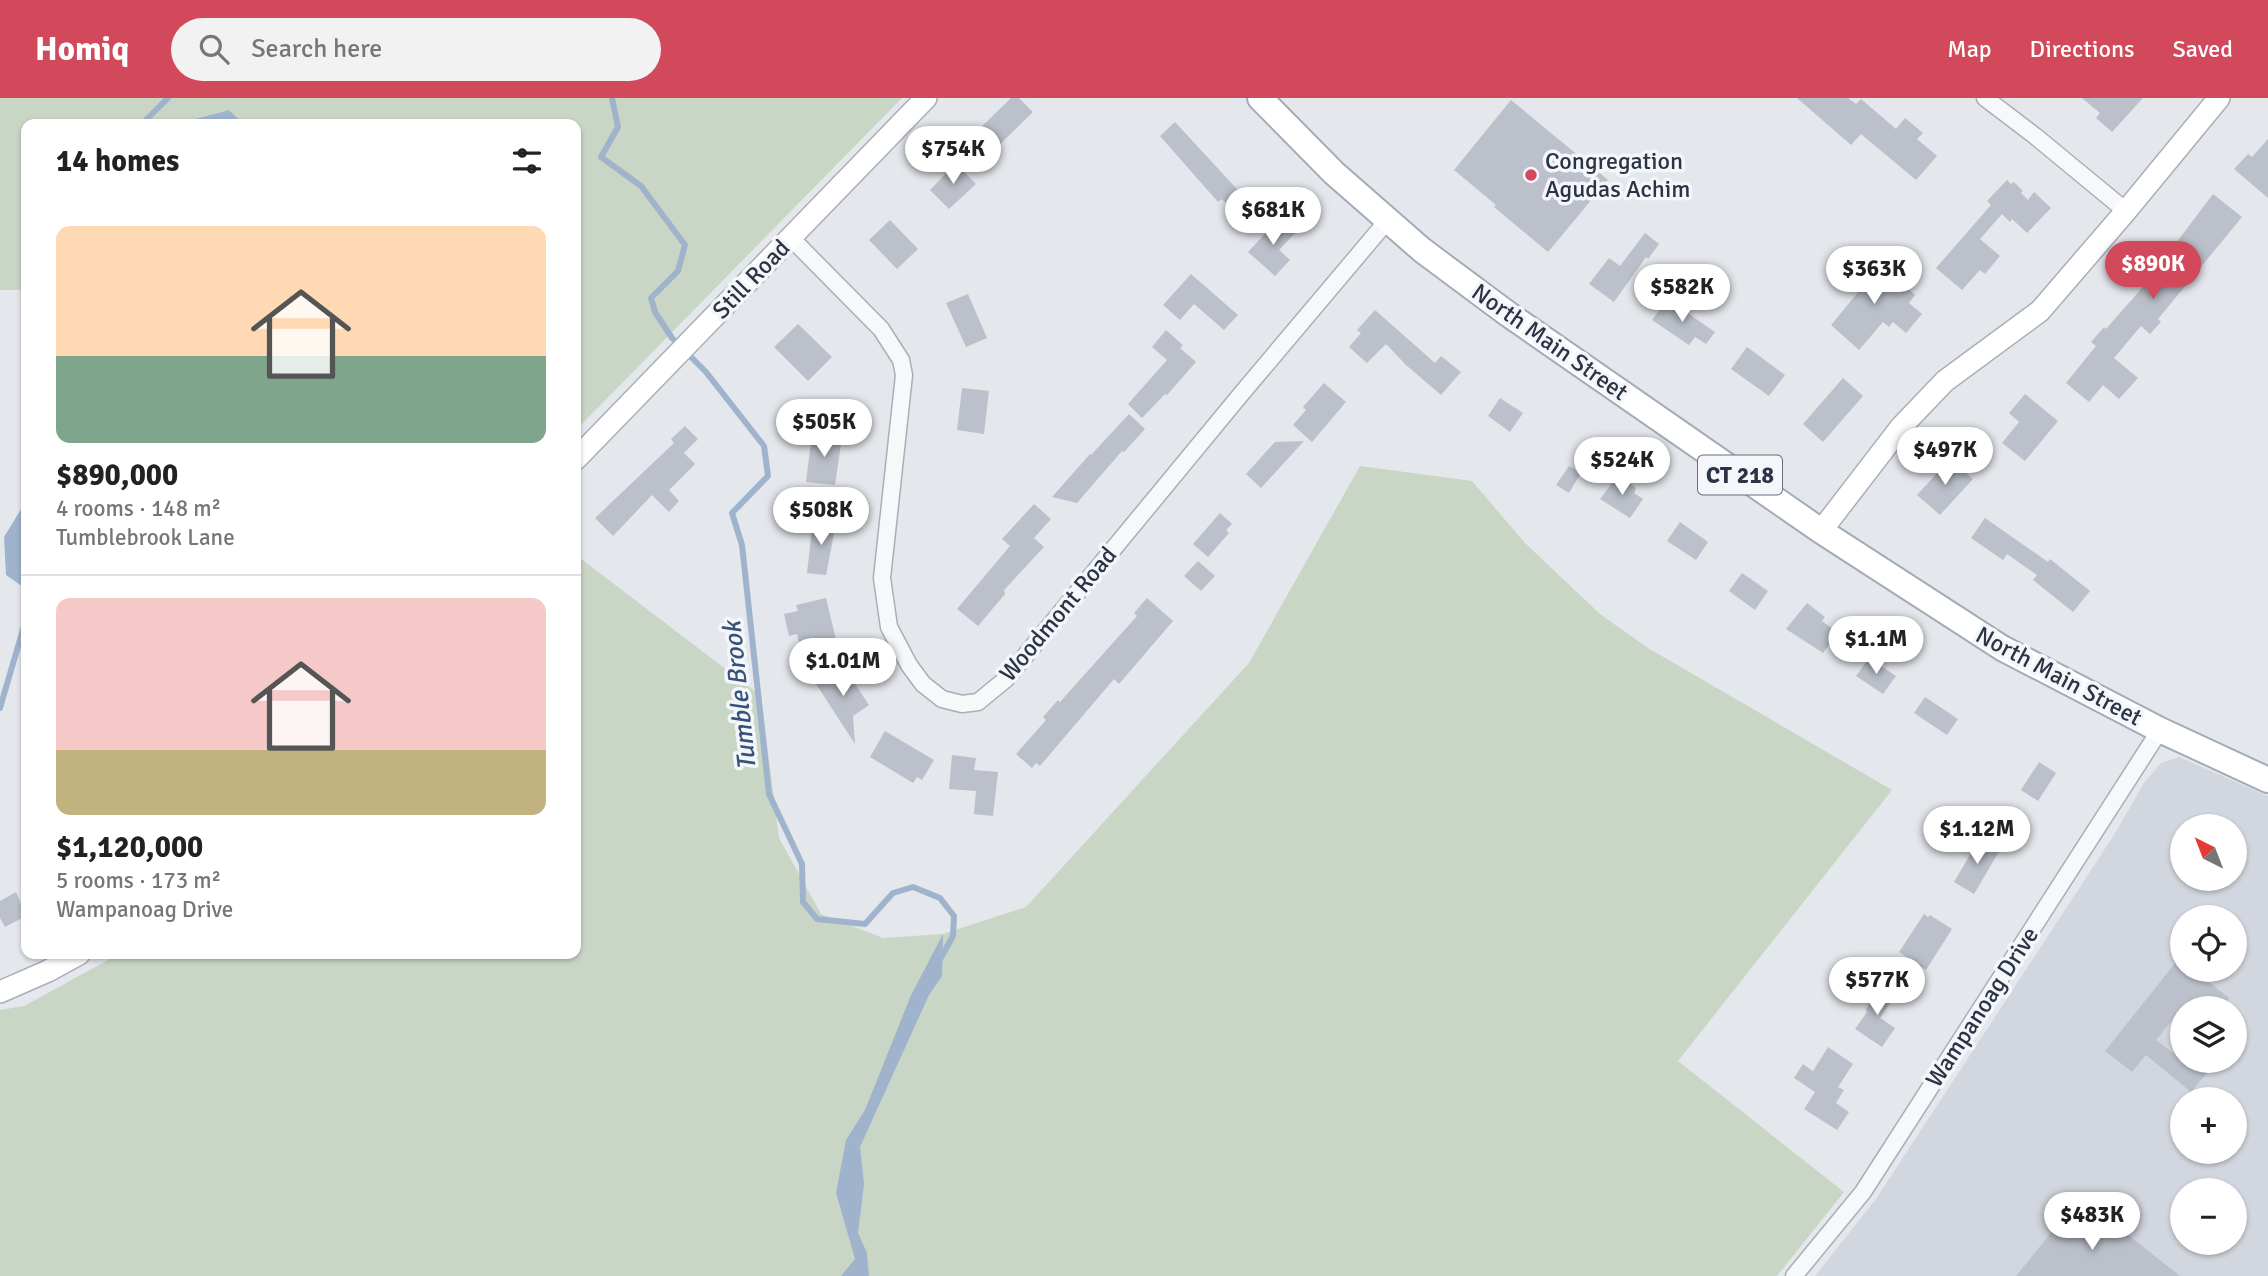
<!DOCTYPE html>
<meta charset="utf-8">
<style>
:root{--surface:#fff;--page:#f2f2f2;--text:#222;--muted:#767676;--line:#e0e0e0;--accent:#d1495b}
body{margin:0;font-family:Signika,sans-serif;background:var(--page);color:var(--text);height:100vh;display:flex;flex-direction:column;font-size:26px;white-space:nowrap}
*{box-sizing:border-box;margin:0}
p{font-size:23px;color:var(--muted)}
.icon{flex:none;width:38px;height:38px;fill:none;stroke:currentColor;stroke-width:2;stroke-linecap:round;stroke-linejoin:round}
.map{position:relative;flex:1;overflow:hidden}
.drawer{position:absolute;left:21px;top:21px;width:560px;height:840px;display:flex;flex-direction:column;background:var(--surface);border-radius:14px;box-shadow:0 2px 5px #0004}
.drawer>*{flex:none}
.needle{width:46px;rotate:318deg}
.fabs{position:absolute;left:2170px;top:716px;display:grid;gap:14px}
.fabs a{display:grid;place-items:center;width:77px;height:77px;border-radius:50%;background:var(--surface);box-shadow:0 2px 5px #0004;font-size:35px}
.price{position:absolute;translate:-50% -60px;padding:0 16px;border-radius:24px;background:#fff;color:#222;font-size:23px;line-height:46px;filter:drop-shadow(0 2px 4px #0008)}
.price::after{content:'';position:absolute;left:50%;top:42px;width:21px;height:16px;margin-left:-10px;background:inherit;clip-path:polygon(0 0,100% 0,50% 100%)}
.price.on{background:var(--accent);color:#fff}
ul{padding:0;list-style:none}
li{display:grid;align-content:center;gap:14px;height:371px;padding:0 35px}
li+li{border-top:2px solid var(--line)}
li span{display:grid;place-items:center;height:217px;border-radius:14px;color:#555}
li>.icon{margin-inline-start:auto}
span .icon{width:126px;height:126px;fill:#fffc;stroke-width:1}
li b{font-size:30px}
h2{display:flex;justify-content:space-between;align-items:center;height:84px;padding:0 35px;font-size:30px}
header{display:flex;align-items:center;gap:42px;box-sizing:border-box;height:98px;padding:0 35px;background:var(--accent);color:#fff}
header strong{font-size:33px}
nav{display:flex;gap:38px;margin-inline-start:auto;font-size:24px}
.search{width:490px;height:63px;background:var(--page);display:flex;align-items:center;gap:18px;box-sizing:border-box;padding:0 24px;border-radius:38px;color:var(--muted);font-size:26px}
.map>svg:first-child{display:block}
.built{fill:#d2d6de;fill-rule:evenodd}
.green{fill:#c9d6c5}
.water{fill:#9fb4cc}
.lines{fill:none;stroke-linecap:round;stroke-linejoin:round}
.stream{stroke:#9fb4cc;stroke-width:6}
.building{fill:#bbc0ca}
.street-casing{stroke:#a9aeb7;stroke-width:19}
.secondary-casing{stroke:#a9aeb7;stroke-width:24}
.primary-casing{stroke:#a3abb8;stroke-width:28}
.street{stroke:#f7f8fa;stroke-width:16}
.secondary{stroke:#fff;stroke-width:21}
.primary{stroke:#fff;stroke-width:24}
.poi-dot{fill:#d1495b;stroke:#f4f6f9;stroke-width:2.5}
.labels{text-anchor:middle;stroke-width:7;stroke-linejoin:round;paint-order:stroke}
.shield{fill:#f4f6f9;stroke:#676e7b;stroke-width:2}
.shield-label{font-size:23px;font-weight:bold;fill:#2b3445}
.poi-label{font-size:24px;fill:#2b3445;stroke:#f4f6f9;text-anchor:start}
.street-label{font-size:24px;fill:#2b3445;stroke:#f4f6f9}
.water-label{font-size:26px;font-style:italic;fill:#34527a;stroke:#f4f6f9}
</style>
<header>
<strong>Homiq</strong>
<div class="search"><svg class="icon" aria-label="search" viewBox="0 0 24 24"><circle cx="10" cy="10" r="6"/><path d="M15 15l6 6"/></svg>Search here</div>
<nav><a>Map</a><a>Directions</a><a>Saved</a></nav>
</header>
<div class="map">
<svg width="2268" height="1178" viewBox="0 0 2268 1178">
<rect width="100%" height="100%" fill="#e4e7ec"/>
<path class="built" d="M2179 659 2268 698V1178H1815L1876 1101 2114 737 2144 685 2161 665ZM2182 728H2235V780H2182ZM2182 819H2235V872H2182ZM2182 910H2235V962H2182ZM2182 1001H2235V1054H2182ZM2182 1092H2235V1144H2182Z"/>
<path class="green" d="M0 0H902L576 332V26H244L229 12 195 21 192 26H26V192H0Z
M1360 368 1472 383 1525 445 1600 516 1648 550 1892 692 1678 963 1844 1094 1777 1178H0V912L24 908 119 856H576V457L761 598 779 740 821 816 883 840 943 836 1026 809 1249 565Z"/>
<path class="water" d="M229 12 244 26H192L195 21Z
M26 403V491L6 477 4 439Z
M943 836 942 878 929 897 860 1049 864 1086 858 1135 867 1155 869 1178H841L855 1161 836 1095 846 1042 865 1012 911 897Z"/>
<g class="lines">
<path class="stream" d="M612 0 618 29 601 59 641 88 685 147 678 173 651 200 655 214 672 240 706 274 764 348 768 378 732 415 742 447 769 696 802 766 803 804 817 821 865 826 893 795 913 789 940 800 954 818 953 838 939 863
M142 26 168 0
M0 610 26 521"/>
</g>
<path class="building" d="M1011 0H1019L1033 14 991 55 973 37Z
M1797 0H1848L1856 6 1861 1 1896 31 1905 20 1923 35 1917 41 1937 58 1916 82 1861 36 1851 47Z
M2082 0H2143L2112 34 2096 20 2100 15Z
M1511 2 1608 82 1548 154 1494 109 1496 107 1454 72Z
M1175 24 1248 103 1236 115 1222 101 1218 104 1160 38Z
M2268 41V100L2234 71 2248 56 2252 59Z
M956 65 976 86 949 111 930 92Z
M2007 82 2011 86 2014 84 2023 93 2021 95 2028 102 2034 94 2051 110 2027 135 2012 121 2010 124 2002 116 1980 141 2000 158 1985 176 1980 172 1962 192 1936 170 1991 107 1987 103Z
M2213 96 2242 119 2158 221 2161 224 2150 236 2141 228 2114 260 2138 280 2119 301 2103 287 2089 304 2066 285 2096 248 2091 244 2104 229 2106 231 2149 182 2146 178 2176 145Z
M1280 120 1296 134 1279 152 1290 162 1275 178 1248 154Z
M890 122 918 151 897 171 869 142Z
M1645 135 1659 146 1648 161 1646 159 1614 204 1589 186 1609 160 1620 168Z
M1859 160 1898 194 1904 187 1915 197 1909 205 1922 216 1906 235 1893 224 1889 229 1883 224 1859 252 1831 227 1859 193 1843 179Z
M1191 176 1238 217 1224 232 1194 206 1180 222 1163 207Z
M968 196 987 240 966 249 946 205Z
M1667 201 1715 234 1706 246 1695 239 1689 247 1652 222Z
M1375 212 1435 265 1441 258 1461 274 1441 297 1406 267 1386 246 1367 265 1349 249 1361 235 1357 232Z
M798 226 832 259 808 283 774 249Z
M1166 232 1183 247 1180 250 1196 264 1167 297 1165 296 1142 320 1128 306 1167 262 1152 249Z
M1747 249 1785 277 1769 298 1731 271Z
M1843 280 1863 298 1823 344 1803 326Z
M1324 285 1346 304 1312 344 1293 327 1306 312 1303 309Z
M962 290 989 293 984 336 957 332Z
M2025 296 2058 323 2025 363 2002 345 2019 324 2009 315Z
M1500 300 1523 315 1510 334 1488 318Z
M1129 316 1145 331 1124 354 1122 353 1077 405 1052 399 1090 356 1091 357Z
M685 328 698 341 684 355 695 366 669 392 679 403 669 414 652 397 613 438 595 420 674 345 671 341Z
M812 336 842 339 835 387 806 384Z
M1304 343 1261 390 1246 376 1275 344Z
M1950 361 1973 381 1940 417 1917 397Z
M1569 368 1581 375 1569 395 1556 387Z
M1618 377 1636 390 1634 395 1643 401 1630 420 1600 401Z
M1034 406 1051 421 1034 440 1044 449 1004 492 1005 496 978 528 957 511 1010 448 1002 441Z
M1220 415 1232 426 1226 432 1229 435 1208 459 1193 446Z
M1985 420 2048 464 2050 461 2090 493 2073 514 2033 482 2037 477 2007 456 2003 462 1971 440Z
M813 422 836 425 826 477 807 475Z
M1680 424 1708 444 1696 462 1667 443Z
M1198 463 1215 478 1201 493 1184 478Z
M1742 475 1768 493 1755 512 1729 493Z
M826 500 838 550 802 558 797 536 789 538 784 516 798 513 796 507Z
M1147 500 1173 523 1119 586 1114 581 1040 668 1036 665 1032 670 1016 656 1046 622 1043 619 1058 602 1060 604 1137 518 1134 515Z
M1807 505 1825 519 1822 523 1838 535 1823 555 1786 531Z
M1869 560 1896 578 1883 596 1856 578Z
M843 568 869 607 853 618 855 646 816 586Z
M1925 599 1958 621 1947 637 1914 615Z
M885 633 934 662 922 682 917 679 913 685 870 659Z
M952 657 976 660 974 672 998 674 993 718 974 716 976 693 949 691Z
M2039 664 2056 675 2038 703 2021 692Z
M1980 740 2000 752 1974 796 1954 784Z
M16 794 26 818 5 829 0 820V803Z
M1924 816 1928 819 1930 817 1952 831 1926 872 1899 854Z
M2176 864 2193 878 2196 874 2229 900 2221 910H2182L2156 942 2182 962H2205L2212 969 2191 994 2146 957 2132 974 2105 953Z
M1877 886 1895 898 1880 920 1895 930 1882 949 1855 931 1867 914 1866 911 1871 904 1867 901Z
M1828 949 1853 966 1838 989 1844 992 1836 1005 1849 1014 1837 1032 1804 1011 1815 994 1794 980 1803 966 1813 973Z
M2073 1108 2101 1130 2108 1121 2180 1178H2016Z"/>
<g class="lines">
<g class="street-casing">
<path id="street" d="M1985 0 2035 38 2126 113
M791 140 881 231 901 262 904 277 882 480 889 529 909 567 923 586 942 601 962 606 978 604 1006 581 1242 295 1387 123
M1794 1178 1863 1094 2160 632"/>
</g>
<g class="secondary-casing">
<path id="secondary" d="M576 361 926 0
M1821 433 1901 329 1945 283 2040 213 2126 113 2219 0
M0 894 48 873 79 856"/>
</g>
<g class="primary-casing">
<path id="primary" d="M1260 0 1334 75 1422 152 1508 216 1821 433 2002 550 2160 632 2268 682"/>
</g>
<use href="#street" class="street"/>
<use href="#secondary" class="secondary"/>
<use href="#primary" class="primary"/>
</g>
<circle class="poi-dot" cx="1531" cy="77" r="7"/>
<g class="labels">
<rect class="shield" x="1698" y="357.5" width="84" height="39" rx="5"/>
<g class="shield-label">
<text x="1740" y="385">CT 218</text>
</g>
<g class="poi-label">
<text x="1545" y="71">Congregation<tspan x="1545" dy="28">Agudas Achim</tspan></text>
</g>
<g class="street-label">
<text transform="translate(751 181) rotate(-46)" y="8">Still Road</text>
<text transform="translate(1550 244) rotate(35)" y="8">North Main Street</text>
<text transform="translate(1058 516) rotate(-50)" y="8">Woodmont Road</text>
<text transform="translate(2059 578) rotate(28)" y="8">North Main Street</text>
<text transform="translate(1982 909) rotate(-57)" y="8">Wampanoag Drive</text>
</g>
<g class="water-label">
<text transform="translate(739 598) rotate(-96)" y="9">Tumble Brook</text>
</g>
</g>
</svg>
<div class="fabs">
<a><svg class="needle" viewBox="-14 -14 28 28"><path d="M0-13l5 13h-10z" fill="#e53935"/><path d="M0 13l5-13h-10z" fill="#767676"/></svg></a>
<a><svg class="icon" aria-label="locate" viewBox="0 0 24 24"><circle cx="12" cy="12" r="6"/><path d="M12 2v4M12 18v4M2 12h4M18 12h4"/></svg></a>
<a><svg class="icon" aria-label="layers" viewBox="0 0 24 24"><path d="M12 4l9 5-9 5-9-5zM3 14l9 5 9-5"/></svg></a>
<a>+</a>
<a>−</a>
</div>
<b class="price" style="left:953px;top:88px">$754K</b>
<b class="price" style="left:1273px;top:149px">$681K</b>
<b class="price on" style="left:2153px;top:203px">$890K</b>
<b class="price" style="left:1874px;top:208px">$363K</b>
<b class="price" style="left:1682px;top:226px">$582K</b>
<b class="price" style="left:824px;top:361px">$505K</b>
<b class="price" style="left:1945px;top:389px">$497K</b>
<b class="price" style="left:1622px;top:399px">$524K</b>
<b class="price" style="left:821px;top:449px">$508K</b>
<b class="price" style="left:1876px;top:578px">$1.1M</b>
<b class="price" style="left:843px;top:600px">$1.01M</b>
<b class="price" style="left:1977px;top:768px">$1.12M</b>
<b class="price" style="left:1877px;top:919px">$577K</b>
<b class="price" style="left:2092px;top:1154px">$483K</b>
<section class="drawer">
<h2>14 homes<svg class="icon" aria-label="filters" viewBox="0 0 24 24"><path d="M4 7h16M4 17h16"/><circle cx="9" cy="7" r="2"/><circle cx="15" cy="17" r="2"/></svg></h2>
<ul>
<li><span style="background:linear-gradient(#ffd9b3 60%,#7fa58c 0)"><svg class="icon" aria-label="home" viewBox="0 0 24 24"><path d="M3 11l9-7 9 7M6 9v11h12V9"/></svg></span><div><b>$890,000</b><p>4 rooms · 148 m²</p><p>Tumblebrook Lane</p></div></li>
<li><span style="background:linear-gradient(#f6c9c9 70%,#c2b280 0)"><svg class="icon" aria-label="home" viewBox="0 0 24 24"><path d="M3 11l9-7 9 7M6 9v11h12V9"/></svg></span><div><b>$1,120,000</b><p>5 rooms · 173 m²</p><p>Wampanoag Drive</p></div></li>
</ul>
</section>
</div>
